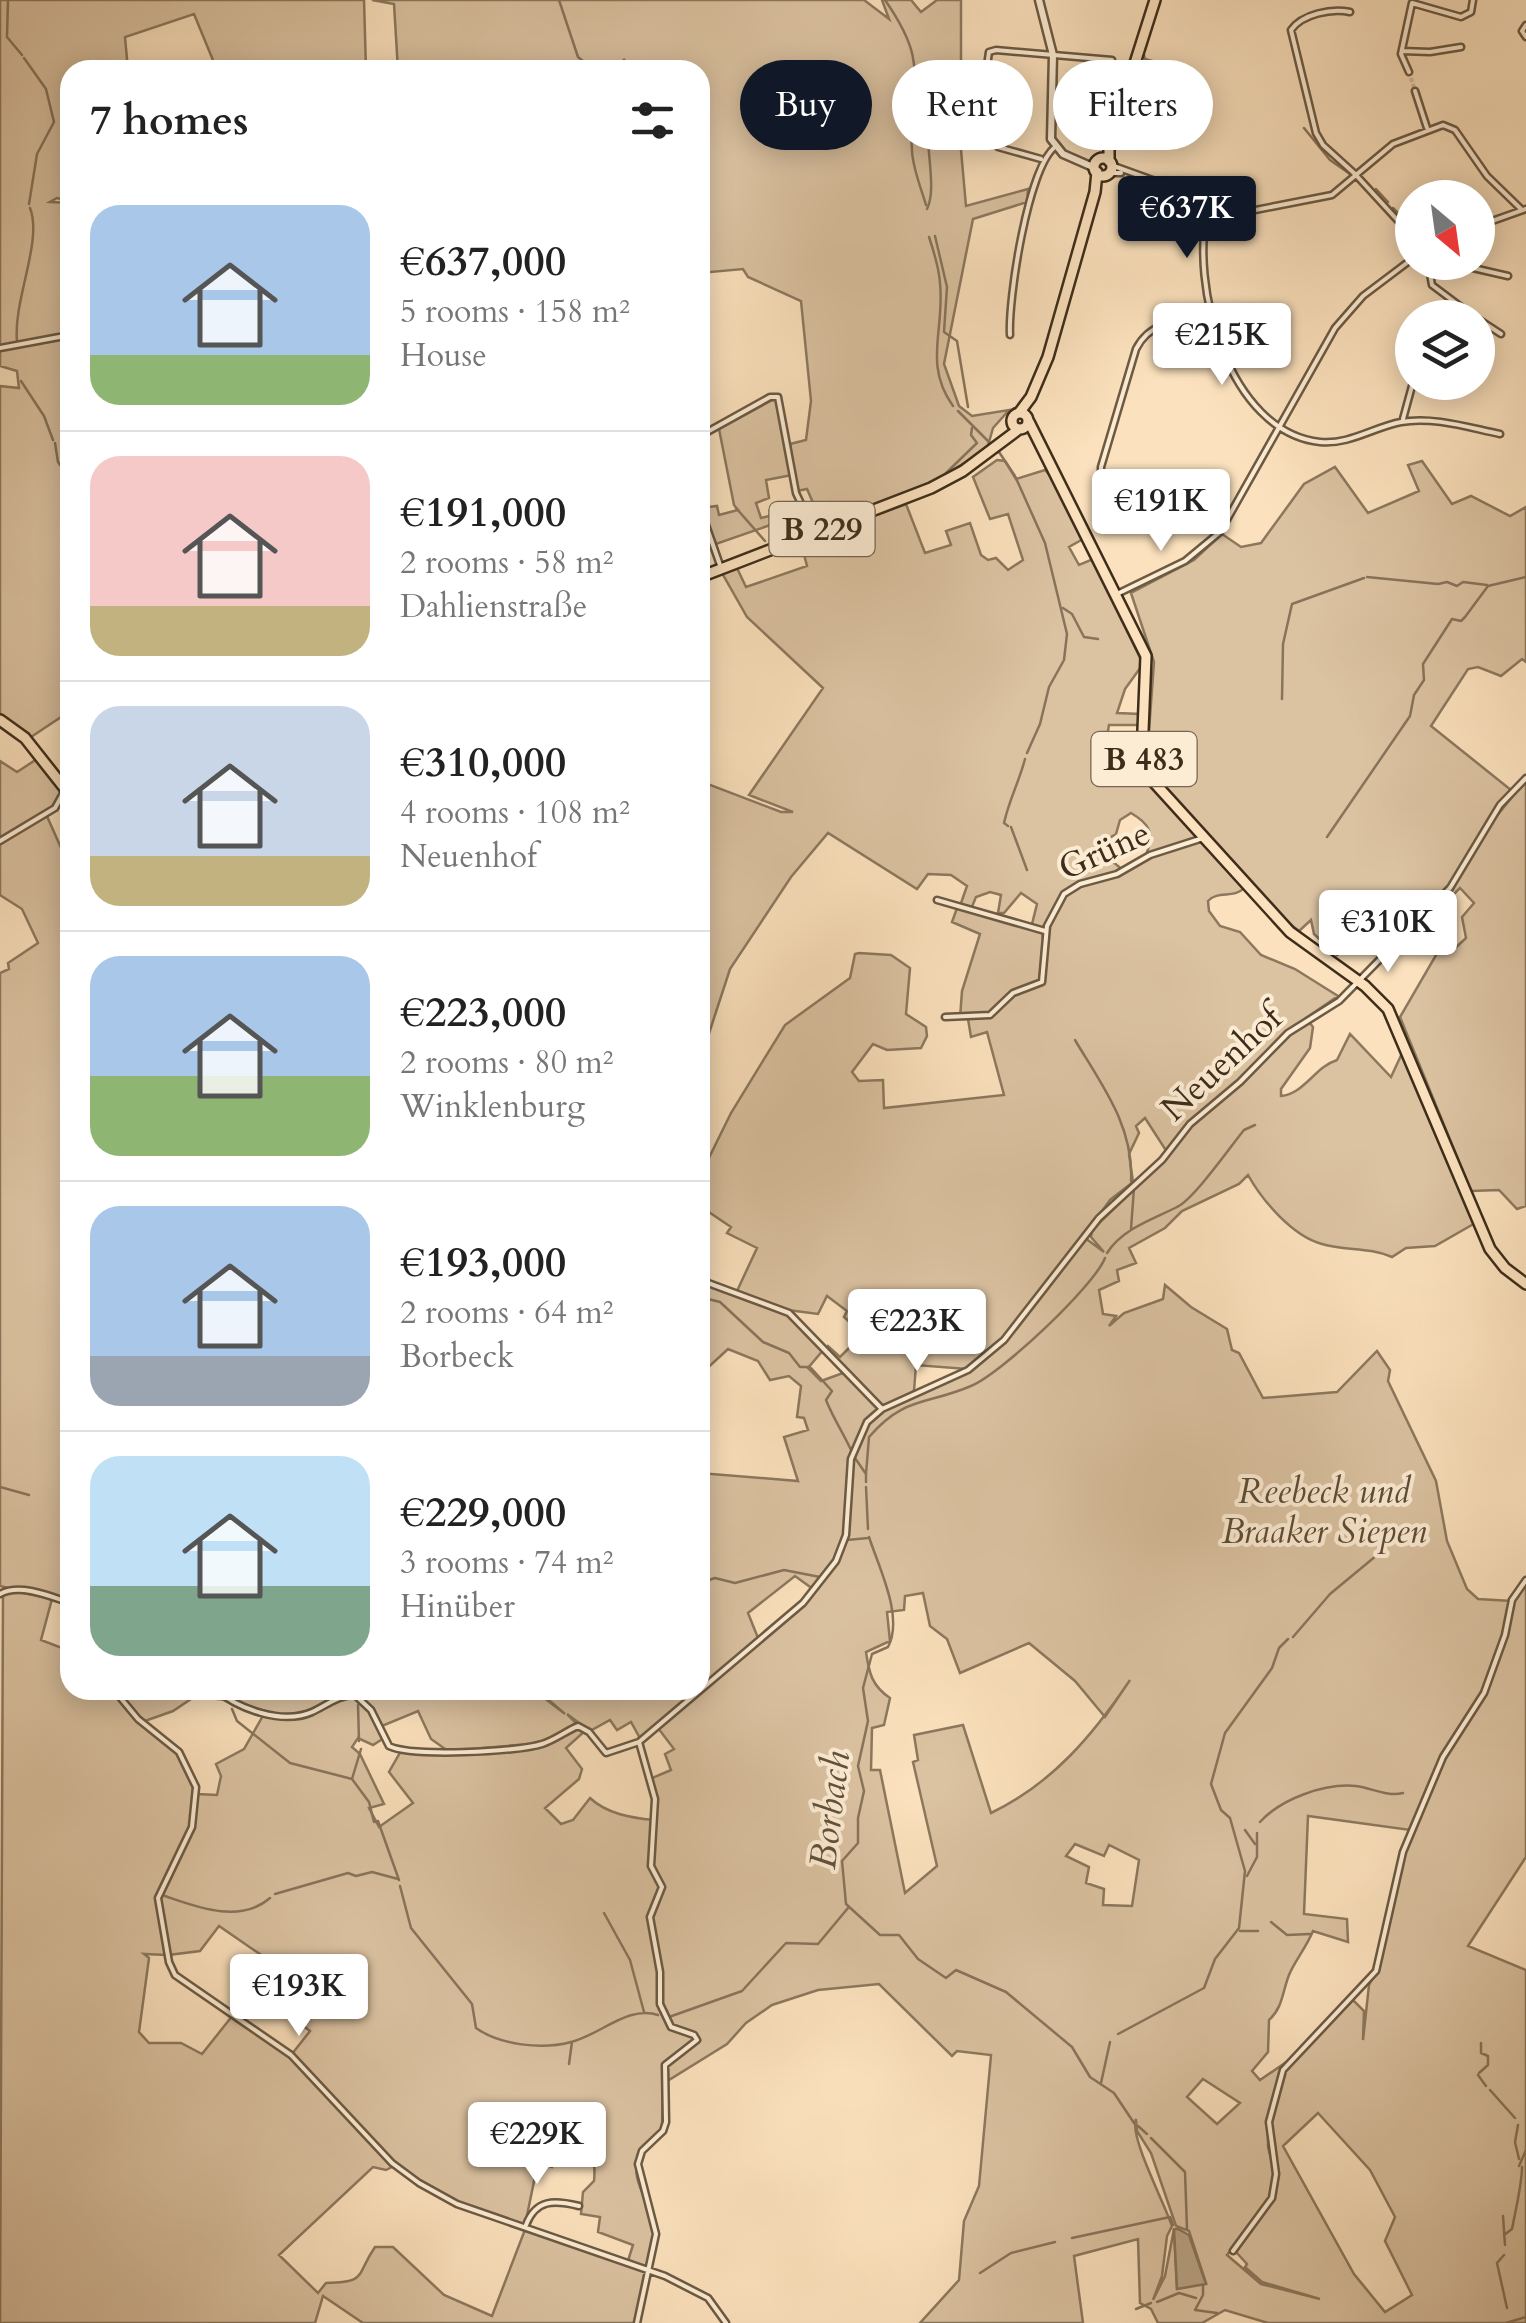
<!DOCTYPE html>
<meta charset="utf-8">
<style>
:root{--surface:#fff;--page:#f2f2f2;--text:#222;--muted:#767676;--line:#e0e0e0;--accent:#111827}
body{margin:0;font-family:Cardo,serif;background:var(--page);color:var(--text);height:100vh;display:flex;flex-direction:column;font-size:38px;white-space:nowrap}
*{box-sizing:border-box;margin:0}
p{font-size:32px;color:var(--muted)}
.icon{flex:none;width:55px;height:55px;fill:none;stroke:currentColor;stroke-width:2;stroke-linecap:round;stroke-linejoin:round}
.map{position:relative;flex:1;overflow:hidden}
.sheet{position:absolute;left:60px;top:60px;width:650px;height:1640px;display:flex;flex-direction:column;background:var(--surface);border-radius:30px;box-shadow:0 5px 25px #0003}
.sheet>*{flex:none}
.top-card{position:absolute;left:740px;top:60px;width:635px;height:90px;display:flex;gap:20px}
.needle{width:65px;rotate:151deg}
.controls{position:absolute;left:1395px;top:180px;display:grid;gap:20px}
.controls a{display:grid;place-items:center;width:100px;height:100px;border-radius:50%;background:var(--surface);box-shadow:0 5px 25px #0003;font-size:50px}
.price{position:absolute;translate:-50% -85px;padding:0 22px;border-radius:10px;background:#fff;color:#222;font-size:32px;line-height:65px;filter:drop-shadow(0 2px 5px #0008)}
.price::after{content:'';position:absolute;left:50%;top:60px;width:30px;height:22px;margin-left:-15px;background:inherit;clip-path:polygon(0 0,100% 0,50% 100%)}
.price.on{background:var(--accent);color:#fff}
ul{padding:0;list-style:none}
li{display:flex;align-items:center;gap:30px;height:250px;padding:0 30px}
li+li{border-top:2px solid var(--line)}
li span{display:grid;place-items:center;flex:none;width:280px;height:200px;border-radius:30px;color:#555}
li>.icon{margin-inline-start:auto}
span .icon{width:120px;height:120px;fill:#fffc;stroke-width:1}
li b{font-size:42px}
h2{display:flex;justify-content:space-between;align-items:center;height:120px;padding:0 30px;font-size:42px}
.pill{padding:0 35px;border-radius:45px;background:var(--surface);box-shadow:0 5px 25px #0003;font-size:35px;line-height:90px}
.pill.on{background:var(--accent);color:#fff}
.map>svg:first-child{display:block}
.green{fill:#dbc2a1;stroke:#8c785e;stroke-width:2.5;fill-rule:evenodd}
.water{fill:#baa486;stroke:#88745b;stroke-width:2.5}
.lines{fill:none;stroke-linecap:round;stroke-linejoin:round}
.stream{stroke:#88745b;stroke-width:2.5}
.minor-tunnel{stroke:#d5bd9c;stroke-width:4;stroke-dasharray:4 2;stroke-linecap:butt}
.minor-casing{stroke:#6c5a43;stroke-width:9}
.tertiary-casing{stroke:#6c5a43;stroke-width:11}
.primary-casing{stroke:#3d2d1a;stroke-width:14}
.minor{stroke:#fcecd4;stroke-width:4}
.tertiary{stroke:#fcecd4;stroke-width:6}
.primary{stroke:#fbe1bd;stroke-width:9}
.labels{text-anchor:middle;stroke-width:8;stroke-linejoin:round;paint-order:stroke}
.shield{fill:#fcecd4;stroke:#766652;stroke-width:2.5}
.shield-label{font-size:32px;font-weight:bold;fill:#3d2d1a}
.street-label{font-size:35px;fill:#3d2d1a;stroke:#fcecd4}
.park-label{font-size:35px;font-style:italic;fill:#5d4b35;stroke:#fcecd4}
.water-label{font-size:38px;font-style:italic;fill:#62513a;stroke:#fcecd4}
</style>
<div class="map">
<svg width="1526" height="2323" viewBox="0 0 1526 2323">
<rect width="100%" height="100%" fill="#fbe1bd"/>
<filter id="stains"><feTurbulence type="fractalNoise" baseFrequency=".002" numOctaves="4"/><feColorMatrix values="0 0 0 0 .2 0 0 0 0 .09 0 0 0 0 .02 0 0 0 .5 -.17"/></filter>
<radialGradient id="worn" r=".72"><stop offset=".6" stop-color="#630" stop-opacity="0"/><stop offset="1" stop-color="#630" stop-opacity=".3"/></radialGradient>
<path class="green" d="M0 0H364L366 70H312V66L217 70 194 14 125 37 128 70H70V201L57 198 50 202 70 203V333L0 347Z
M372 0H864L889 19 882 0H911L921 12 937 0H961V150L966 206 1028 189 1027 202 973 219 944 364 959 406 972 416 1009 410 993 428 987 449 924 488 816 528 814 525 821 521 807 489 797 491 790 444 806 440 811 401 801 301 748 277 743 269 700 273V70H615L625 59 612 70H398L394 4Z
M1142 48 1145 59 1152 61 1154 106 1149 111 1127 110Z
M70 336V711L31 737 0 715V386L19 388 17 371 0 366V350Z
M776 398 792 475 766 480 769 498 756 503 761 518 773 515 776 523 716 544 701 508 717 506 719 515 738 510 734 505 719 429Z
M997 460 1005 461 1016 479 1045 470 1054 480 1083 539 1069 547 1079 565 1093 559 1143 664 1125 689 1117 713 1140 714V725H1109L1103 759 1109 767H1142L1151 785 1244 888C1234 899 1218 890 1208 901L1209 911 1220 926 1240 932 1261 955 1295 969 1338 996 1306 1018 1313 1027 1310 1048 1281 1089V1096C1304 1094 1315 1067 1337 1060L1350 1034 1391 1077 1404 1049 1477 1222 1435 1246 1406 1248 1392 1257C1369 1247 1345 1251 1322 1244 1292 1236 1262 1200 1248 1175L1239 1184 1182 1211 1165 1228 1129 1248 1136 1263 1117 1270 1119 1281 1099 1290 1103 1314 1116 1316 1109 1326 1124 1313 1163 1299 1165 1285 1191 1307 1227 1329 1232 1350 1239 1353 1263 1398 1337 1392 1377 1351 1390 1370 1388 1381 1436 1481 1447 1541 1467 1589 1478 1599 1512 1601 1526 1581V1857L1468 1946 1526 1970V2323H1268L1225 2310 1202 2323H1158L1151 2309 1140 2303 1138 2239 1074 2256 1083 2323H920L959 2280 964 2221 979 2186 991 2055 957 2051 952 2056 879 1984 818 1990 772 2005 746 2023 727 2044 664 2083 663 2072 662 2131C655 2139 645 2144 640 2154 628 2176 648 2200 654 2221 658 2236 651 2254 648 2268L629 2265 648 2272 636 2323H363L323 2296 315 2323H0L3 1593 14 1591 52 1599 41 1640 70 1651V1690H113L125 1707 116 1690H534L565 1714 537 1690H700L641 1740 631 1722 617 1730 610 1720 590 1731 567 1714 578 1725 541 1743 448 1751 431 1739 418 1711 382 1726 375 1716 384 1738 373 1745 358 1738 352 1747 360 1754 384 1804 369 1808 379 1827 413 1803 389 1772 401 1751 531 1747 581 1727 586 1730 566 1748 582 1769 579 1779 545 1808 561 1824 573 1820 590 1798C607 1814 632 1818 654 1820L655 1799 650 1779 671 1770 665 1754 674 1749 658 1728C686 1706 709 1680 736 1658 767 1631 799 1610 824 1577L813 1589 795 1576 748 1613 758 1638 700 1690V1473L798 1481 784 1437 808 1430 804 1418 797 1417 801 1386 789 1376 770 1380 758 1361 728 1349 700 1375V1281L784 1311 824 1349 808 1368 821 1381 846 1372 825 1350 828 1346 840 1357 850 1347 854 1349 864 1335 844 1317 847 1311 827 1296 818 1314 788 1310 737 1291 757 1248 727 1233 731 1227 700 1206V1176L731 1113 785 1025 850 978 855 954 859 953 891 955 910 968 906 1014 926 1027 927 1036 921 1048 887 1050 873 1044 852 1072 859 1081 883 1080 884 1108 1004 1095 987 1032 971 1037 968 1019 972 1017 960 1018 962 991 980 934 952 922 957 908 1042 932 1045 950 1047 931 1044 927 1031 928 1037 904 1021 893 1004 913H998L1001 895 990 892 976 897 971 909 960 906 967 886 951 875 928 874 917 889 828 833 791 877 730 969 700 1061V781L781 812H793L749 795 823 688 747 617 722 573 737 568 746 587 807 566 801 543 906 504 925 553 951 545 946 531 970 523 981 555 988 560 996 558 1008 570 1023 560 1008 514 990 519 973 477ZM1131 813C1148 823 1155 832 1147 852L1150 857 1124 871 1095 847 1116 834 1120 820ZM1145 1118 1169 1155 1092 1230 1091 1237 1104 1252 1085 1238 1068 1258 1110 1200 1133 1182 1129 1154 1139 1133 1136 1126ZM985 1357C952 1389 898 1388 867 1424 858 1436 854 1455 849 1467L862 1428 880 1409 848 1374 882 1408 914 1391 916 1365 967 1369ZM923 1593 930 1626 947 1639 960 1673 1029 1643 1075 1681 1105 1717 1130 1680C1093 1735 1052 1784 991 1813L963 1725 914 1735 918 1760 913 1762 937 1866 905 1893 880 1770H871L872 1728 884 1725 890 1698C872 1686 869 1673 866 1652L890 1641 887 1612 904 1610 905 1596ZM194 1697 229 1700 275 1714H264L244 1749 216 1764 221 1776 217 1795 197 1794 178 1752 142 1722 173 1711ZM1478 1704 1444 1757 1404 1852 1380 1963 1369 1985 1363 2040 1364 2011 1353 2000 1284 2070 1269 2133 1277 2185 1273 2199 1236 2252 1247 2264 1245 2267 1262 2282 1320 2299 1261 2284 1227 2255 1271 2196 1275 2174 1268 2147V2122L1285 2063 1260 2080 1252 2071 1268 2052 1269 2020C1283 2007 1282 1993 1289 1975 1294 1962 1306 1948 1313 1931L1348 1942 1347 1919 1304 1914 1308 1816 1410 1830 1444 1754ZM1075 1844 1104 1856 1109 1845 1139 1860 1132 1906 1103 1905 1104 1889 1086 1883 1089 1867 1066 1856ZM160 1918 168 1955 200 1951 219 1926 270 1961 251 1987 310 2031 292 2054 349 2115 290 2055 233 2015 202 2054 181 2043H149L139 2032 149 1958 144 1954 166 1955ZM1203 2079 1240 2103 1217 2124 1187 2097ZM1318 2113 1370 2170 1395 2217 1385 2241 1412 2295 1385 2312 1354 2274 1283 2146ZM1136 2119 1137 2131 1151 2153 1176 2226 1189 2231 1206 2283 1177 2288 1174 2229 1165 2276 1153 2300 1162 2276 1167 2236 1172 2226C1164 2202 1129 2136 1136 2119ZM570 2146C593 2148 596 2161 594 2181L583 2192 581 2214 600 2217 598 2232 633 2245 627 2264 526 2227 492 2316 444 2295 393 2247H375C355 2276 368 2282 326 2283L318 2293 279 2255 373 2167 386 2170 396 2165 450 2200 525 2225 538 2162 552 2167 557 2153Z
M1422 461 1452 504 1471 496 1510 516 1526 507V662L1522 659 1501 676 1478 667 1468 669 1431 726 1511 790 1491 823 1526 780V1206L1517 1209 1499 1190 1471 1191 1400 1017 1436 955 1443 949 1450 953 1466 938 1462 917 1474 903 1460 888 1448 900 1441 894 1381 954 1345 948 1337 955 1314 934 1311 920 1299 931 1286 921 1158 780 1152 770 1173 760 1172 746 1148 745 1154 662 1131 593 1194 560 1222 534 1241 547 1261 543 1304 484 1335 467 1368 513 1419 491 1408 465Z
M37 759 64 791 59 803 46 814 70 868V1602L0 1586V973L9 969 8 963 38 943 22 909 0 895V843L20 827 0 839V761L17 772Z"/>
<path class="water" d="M1178 2229 1189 2235 1206 2284 1177 2289 1174 2229Z"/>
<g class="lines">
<path class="stream" d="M8 0 7 37 22 55
M559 0 578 57 594 70
M885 0C933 69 907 79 912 151 913 169 921 188 926 205
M24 58 46 89 54 122 37 154 29 204
M1304 128 1330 160 1350 174
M1376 189 1388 202
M1393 208 1401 216
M927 209C938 186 923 145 930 113
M1411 227 1412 228
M935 236 947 287 944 332 957 341 968 407
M929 237C934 252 939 268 940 283 945 330 923 364 953 406
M1439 263 1508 279
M17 341C13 300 43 241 30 208
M21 381 44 416 53 440
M958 411 989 442
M55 443 58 462 70 479
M999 452 1015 476 1045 543 1067 634 1064 660 1049 687 1040 724 1027 753
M946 473 977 443 971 435 972 428
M911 501 937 491
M736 508 765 541
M827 533 905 504
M1367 577 1438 584 1447 582 1457 586 1463 582 1487 585
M1063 608 1072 614 1084 637 1098 639
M69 632 70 629
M1282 699 1283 644 1292 604 1364 578
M1008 826 1004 823C1009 800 1019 782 1025 759
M1011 827 1027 870
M1327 837 1410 716 1414 695 1424 680 1423 664 1452 619 1461 621 1465 617 1488 586 1526 577
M1075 1040C1101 1084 1134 1126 1131 1181
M1131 1229 1134 1188
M1107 1253C1123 1228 1154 1219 1177 1207 1194 1199 1230 1147 1244 1130L1255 1125
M700 1297 720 1302 763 1342 789 1353 800 1367H809
M811 1368 832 1391 826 1400C833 1418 844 1434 852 1452
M855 1458 866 1474V1482
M866 1474 869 1437C904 1396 927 1405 971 1386 1002 1373 1094 1286 1105 1258
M0 1487 29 1495
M866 1487 868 1529
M869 1537C879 1568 904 1617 888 1647L872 1654 863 1688 868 1721 858 1766 864 1791 858 1818V1843L842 1861 846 1904 880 1935H899L918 1959 946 1978 956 1970 1006 1992 1072 2047 1090 2077 1114 2093 1134 2123
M847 1540 868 1538
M700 1583 715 1578 735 1583 784 1570 820 1577
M1293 1637 1330 1594 1394 1541
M199 1690V1691
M356 1690 363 1696 368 1690
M164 1698 173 1690
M358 1705 359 1741
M232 1709 237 1721 290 1763 352 1779 369 1802 374 1822 378 1821 399 1880
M352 1779 361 1749
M1260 1822C1281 1799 1324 1783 1356 1786 1372 1788 1387 1797 1403 1793
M1245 1830 1255 1844
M1247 1876 1257 1857V1833
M400 1886 411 1928 472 2004 476 2028C500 2045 542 2050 571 2042 600 2035 628 2005 658 2015
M275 1894 348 1873 356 1876 372 1872 398 1879
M165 1896C197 1907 240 1924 270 1898
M604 1913 630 1960 644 2012
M1271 1922 1287 1935 1310 1934
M1240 1931H1258
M669 2017 742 1991 786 1943 818 1944 848 1908
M1118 2034 1204 1988 1215 1959 1239 1928 1245 1871 1230 1818 1221 1810 1211 1784 1225 1733 1272 1668 1279 1648 1288 1639
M569 2064 572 2042
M1479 2073 1488 2065V2056L1481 2053V2043
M1478 2075 1486 2086
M1101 2083 1110 2042
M1490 2090 1515 2118
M1518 2125 1515 2142 1519 2159
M1138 2126 1147 2134
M1151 2138 1185 2172 1187 2229
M1519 2166 1526 2150
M1503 2216 1505 2245
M1504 2235 1512 2229C1516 2208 1522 2184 1522 2167
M1072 2238 1170 2217 1173 2225
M1504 2255 1497 2263 1507 2308
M980 2273 1011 2253 1055 2242
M1203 2285V2295L1195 2310 1217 2313
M1157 2302 1179 2293 1196 2298
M1136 2309 1151 2303
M1506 2323 1526 2317"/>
<path class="minor-tunnel" d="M1411 78 1415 91"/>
<g class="minor-casing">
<path id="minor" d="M1350 12C1332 8 1302 14 1291 30L1316 133 1323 145 1355 174 1412 236
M1526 25 1522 31 1526 37
M1402 51 1430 52 1461 47
M987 66 989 52 996 50 1112 60
M1409 72 1401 54 1412 3 1461 17 1471 12 1473 0
M1415 91 1427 128
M998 147 1041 159
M1111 165 1180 190 1208 208 1240 213 1332 195 1393 144 1443 125 1455 130 1487 176 1522 210
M1109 173H1121
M1208 208C1189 284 1228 432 1320 442 1349 445 1374 427 1401 422 1433 416 1470 428 1500 434
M1478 226 1526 209
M1428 262 1432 285 1476 318
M1447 262 1508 276
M1478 319 1501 334
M1010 335C1008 299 1028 168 1055 147
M0 348 70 335
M1403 419 1412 386
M700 436 770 397H778L796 493 814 531
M700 508 720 565
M1113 527 1101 490V467L1136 349C1151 319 1183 320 1212 316
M1117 594 1185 561 1220 532 1335 328 1363 296 1412 259
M0 841 55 808 65 790
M937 900 1045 931
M945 1017 990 1015 1013 993 1042 982 1047 926 1064 894 1080 884 1117 874 1150 855 1200 839
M700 1280 789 1313 882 1409
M0 1594C19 1583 50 1596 70 1603
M114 1690 138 1719 179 1752 196 1787 192 1827 158 1898 169 1962 175 1975 291 2055 392 2163 419 2183 457 2204 665 2276 708 2298 726 2323
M216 1690C239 1709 282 1725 312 1712 327 1705 338 1695 355 1695L371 1710 389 1746C411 1757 517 1752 542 1744 555 1740 566 1731 578 1726L589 1732 606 1753 639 1742 803 1603 836 1561 846 1535 851 1459 867 1422 882 1409 968 1370 1004 1340 1099 1218 1162 1160 1190 1124 1240 1082 1288 1033 1339 1001 1450 888 1500 805 1526 778
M526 2225C536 2199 554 2200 579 2206
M1233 2251 1272 2198 1276 2174 1269 2122 1283 2070 1376 1971 1403 1852 1443 1757 1484 1693 1505 1635 1512 1600 1526 1580
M637 2323 656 2234 638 2164 642 2151 663 2131 666 2122 665 2065 697 2040 694 2035 671 2027 660 2004V1972L650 1917 662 1887 651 1866 655 1799 639 1742"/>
</g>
<g class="tertiary-casing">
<path id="tertiary" d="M1039 0 1053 55 1051 139 1063 154 1095 168"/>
</g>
<g class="primary-casing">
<path id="primary" d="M1094 167a9 9 0 1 1 18 0a9 9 0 1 1-18 0Z
M1109 161V145L1155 0
M1012 421a8 8 0 1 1 16 0a8 8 0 1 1-16 0Z
M1019 413 1031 397 1048 357 1095 192 1097 172
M1029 422 1146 656 1142 755 1151 779 1290 932 1365 986 1388 1009 1490 1249 1505 1268 1526 1284
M700 577 931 488 963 471 1019 429
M0 720 25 738 70 795"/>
</g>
<use href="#minor" class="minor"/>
<use href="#tertiary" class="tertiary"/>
<use href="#primary" class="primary"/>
</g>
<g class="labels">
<g class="shield">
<rect x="769.5" y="502" width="105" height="54" rx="8"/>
<rect x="1091.5" y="732" width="105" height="54" rx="8"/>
</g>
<g class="shield-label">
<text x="822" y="540">B 229</text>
<text x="1144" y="770">B 483</text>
</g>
<g class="street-label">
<text transform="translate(1104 850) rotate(-24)" y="12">Grüne</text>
<text transform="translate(1221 1063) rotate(-43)" y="12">Neuenhof</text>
</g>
<g class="park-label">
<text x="1324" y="1503">Reebeck und<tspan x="1324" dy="40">Braaker Siepen</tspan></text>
</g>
<g class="water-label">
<text transform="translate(829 1810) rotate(-83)" y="13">Borbach</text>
</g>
</g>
<rect width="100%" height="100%" filter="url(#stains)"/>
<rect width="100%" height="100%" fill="url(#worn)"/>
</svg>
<div class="controls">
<a><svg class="needle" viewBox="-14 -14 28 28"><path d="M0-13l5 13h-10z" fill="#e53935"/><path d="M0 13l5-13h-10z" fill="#767676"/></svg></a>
<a><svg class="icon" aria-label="layers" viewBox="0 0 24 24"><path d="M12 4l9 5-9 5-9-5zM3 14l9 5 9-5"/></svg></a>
</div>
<b class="price on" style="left:1187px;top:261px">€637K</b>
<b class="price" style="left:1222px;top:388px">€215K</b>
<b class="price" style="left:1161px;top:554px">€191K</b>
<b class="price" style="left:1388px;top:975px">€310K</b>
<b class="price" style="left:917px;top:1374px">€223K</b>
<b class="price" style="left:299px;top:2039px">€193K</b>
<b class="price" style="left:537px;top:2187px">€229K</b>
<div class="top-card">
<a class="pill on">Buy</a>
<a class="pill">Rent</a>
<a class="pill">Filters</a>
</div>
<section class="sheet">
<h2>7 homes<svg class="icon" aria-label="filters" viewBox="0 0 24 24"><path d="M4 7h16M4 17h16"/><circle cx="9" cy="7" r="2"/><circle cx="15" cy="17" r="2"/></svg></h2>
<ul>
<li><span style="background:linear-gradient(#a9c7e8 75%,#8fb573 0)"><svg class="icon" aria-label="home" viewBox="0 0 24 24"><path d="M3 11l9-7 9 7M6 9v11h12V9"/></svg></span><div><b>€637,000</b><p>5 rooms · 158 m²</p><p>House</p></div></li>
<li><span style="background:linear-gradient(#f6c9c9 75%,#c2b280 0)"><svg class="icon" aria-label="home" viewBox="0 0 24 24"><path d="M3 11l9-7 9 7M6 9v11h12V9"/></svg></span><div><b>€191,000</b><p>2 rooms · 58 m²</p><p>Dahlienstraße</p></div></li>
<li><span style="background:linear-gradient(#c9d6e8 75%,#c2b280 0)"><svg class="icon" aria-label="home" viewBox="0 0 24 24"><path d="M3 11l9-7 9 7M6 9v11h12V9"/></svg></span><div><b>€310,000</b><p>4 rooms · 108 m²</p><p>Neuenhof</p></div></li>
<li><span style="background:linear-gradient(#a9c7e8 60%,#8fb573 0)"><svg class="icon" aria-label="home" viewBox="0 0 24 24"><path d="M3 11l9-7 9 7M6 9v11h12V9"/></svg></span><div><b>€223,000</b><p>2 rooms · 80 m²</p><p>Winklenburg</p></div></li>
<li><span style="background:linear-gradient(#a9c7e8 75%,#9aa5b1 0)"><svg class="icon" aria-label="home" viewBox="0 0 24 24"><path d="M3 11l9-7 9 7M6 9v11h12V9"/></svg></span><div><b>€193,000</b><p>2 rooms · 64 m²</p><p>Borbeck</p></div></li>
<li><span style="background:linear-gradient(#bfe0f5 65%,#7fa58c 0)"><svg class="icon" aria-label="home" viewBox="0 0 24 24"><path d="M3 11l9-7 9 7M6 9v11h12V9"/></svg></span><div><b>€229,000</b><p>3 rooms · 74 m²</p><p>Hinüber</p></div></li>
</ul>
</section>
</div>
